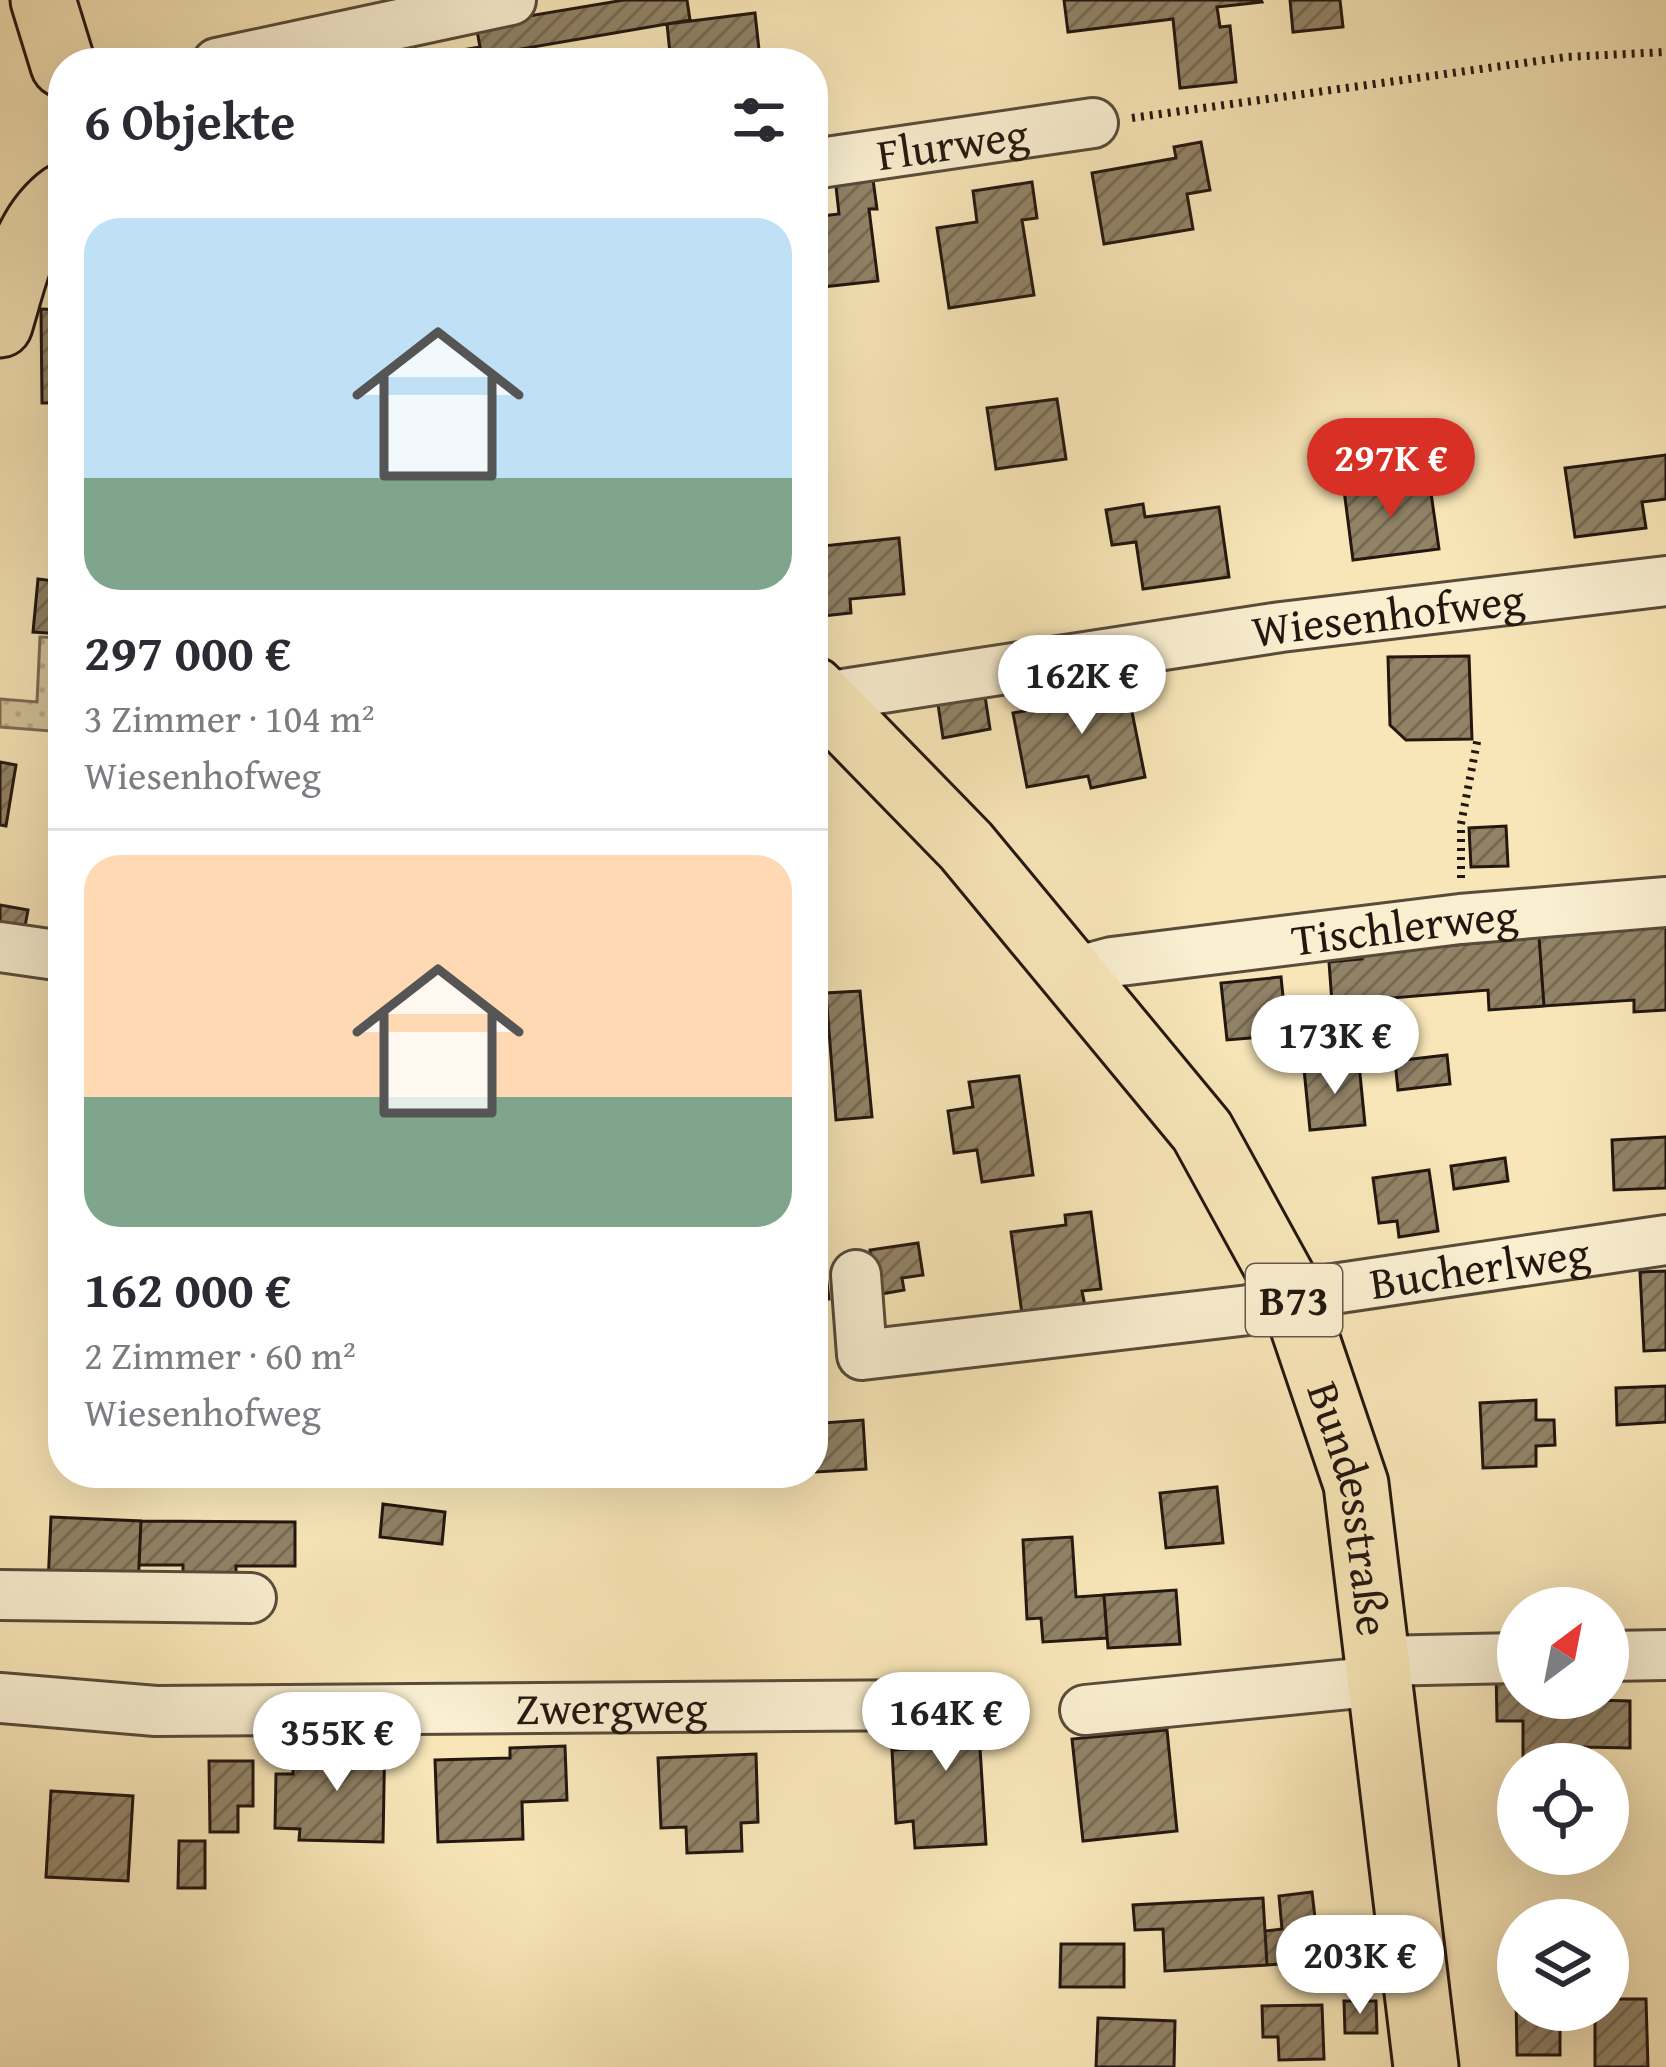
<!DOCTYPE html>
<html lang="de">
<meta charset="utf-8">
<style>
:root{--surface:#fff;--page:#f7f7f7;--text:#2b2b33;--muted:#7c7c81;--line:#e1e1e2;--accent:#d93025}
body{margin:0;font-family:"Gentium Book Plus",serif;background:var(--page);color:var(--text);height:100vh;display:flex;flex-direction:column;font-size:45px;white-space:nowrap}
*{box-sizing:border-box;margin:0}
p{font-size:39px;color:var(--muted)}
.icon{flex:none;width:66px;height:66px;fill:none;stroke:currentColor;stroke-width:2;stroke-linecap:round;stroke-linejoin:round}
.map{position:relative;flex:1;overflow:hidden}
.panel{position:absolute;left:48px;top:48px;width:780px;height:1440px;display:flex;flex-direction:column;background:var(--surface);border-radius:48px;box-shadow:0 12px 48px #0002}
.panel>*{flex:none}
.needle{width:78px;rotate:32deg}
.tools{position:absolute;left:1497px;top:1587px;display:grid;gap:24px}
.tools a{display:grid;place-items:center;width:132px;height:132px;border-radius:50%;background:var(--surface);box-shadow:0 12px 48px #0002;font-size:60px}
.price{position:absolute;translate:-50% -102px;padding:0 27px;border-radius:42px;background:#fff;color:#222;font-size:39px;line-height:78px;filter:drop-shadow(0 3px 6px #0008)}
.price::after{content:'';position:absolute;left:50%;top:72px;width:36px;height:27px;margin-left:-18px;background:inherit;clip-path:polygon(0 0,100% 0,50% 100%)}
.price.on{background:var(--accent);color:#fff}
ul{padding:0;list-style:none}
li{display:grid;align-content:center;gap:24px;height:636px;padding:0 36px}
li+li{border-top:3px solid var(--line)}
li span{display:grid;place-items:center;height:372px;border-radius:36px;color:#555}
li>.icon{margin-inline-start:auto}
span .icon{width:216px;height:216px;fill:#fffc;stroke-width:1}
li b{font-size:51px}
h2{display:flex;justify-content:space-between;align-items:center;height:144px;padding:0 36px;font-size:51px}
.map>svg:first-child{display:block}
.grass{fill:url(#grass-dots);stroke:#7c6d56;stroke-width:3}
.building{fill:url(#building-hatch);stroke:#231710;stroke-width:3}
.lines{fill:none;stroke-linecap:round;stroke-linejoin:round}
.minor-casing{stroke:#584b3a;stroke-width:54}
.major-casing{stroke:#231710;stroke-width:69}
.path{stroke:#231710;stroke-width:8;stroke-dasharray:3 6;stroke-linecap:butt}
.minor{stroke:#faefd1;stroke-width:48}
.major{stroke:#f8e6b8;stroke-width:63}
.labels{text-anchor:middle;stroke-width:9;stroke-linejoin:round;paint-order:stroke}
.shield{fill:#faefd1;stroke:#64584a;stroke-width:3}
.shield-label{font-size:42px;font-weight:bold;fill:#231710}
.street-label{font-size:45px;fill:#231710;stroke:#faefd1}
</style>
<div class="map">
<svg width="1666" height="2067" viewBox="0 0 1666 2067">
<defs>
<pattern id="grass-dots" width="8" height="8" patternUnits="userSpaceOnUse" patternTransform="scale(3)"><rect width="8" height="8" fill="#d4c39b"/><path d="M2 2h.1M6 6h.1" fill="none" stroke="#b6a784" stroke-width="1.8" stroke-linecap="round"/></pattern>
<pattern id="building-hatch" width="6" height="6" patternUnits="userSpaceOnUse" patternTransform="scale(3)"><rect width="6" height="6" fill="#928367"/><path d="M-1 1l2-2M0 6l6-6M5 7l2-2" fill="none" stroke="#776a53"/></pattern>
</defs>
<rect width="100%" height="100%" fill="#f8e6b8"/>
<filter id="stains"><feTurbulence type="fractalNoise" baseFrequency=".00167" numOctaves="4"/><feColorMatrix values="0 0 0 0 .2 0 0 0 0 .09 0 0 0 0 .02 0 0 0 .5 -.17"/></filter>
<radialGradient id="worn" r=".72"><stop offset=".6" stop-color="#630" stop-opacity="0"/><stop offset="1" stop-color="#630" stop-opacity=".3"/></radialGradient>
<path class="grass" d="M40 637 63 638V732L0 727V699L37 702Z"/>
<path class="building" d="M624 0H687L690 20 451 61 450 52 480 47 476 25Z
M1064 0H1261L1262 2 1217 7 1220 27 1230 26 1236 82 1180 88 1173 19 1068 32Z
M1290 0H1340L1343 27 1293 32Z
M755 13 760 59 671 63 667 24Z
M1201 142 1210 190 1187 194 1193 229 1104 244 1092 173 1176 158 1174 147Z
M872 172 877 209H869L878 281 813 288V217L839 214 835 177Z
M1032 182 1037 218 1022 220 1034 295 949 308 937 228 977 222 973 191Z
M41 309 63 310V403H42Z
M1057 399 1066 459 996 469 987 408Z
M1666 455V499L1642 502 1646 528 1575 537 1565 468Z
M1429 479 1439 549 1353 560 1344 490Z
M1143 504 1145 517 1219 507 1229 577 1143 589 1136 542 1112 545 1106 510Z
M899 538 904 594 850 599 851 613 813 617V547Z
M38 579 63 582 61 634 33 632Z
M1469 656 1472 739 1406 740 1390 725 1388 657Z
M1125 677 1145 777 1091 788 1088 776 1027 787 1013 713 1068 703 1065 688Z
M983 683 990 729 943 738 936 691Z
M0 762 16 765 6 826 0 825Z
M1506 826 1508 866 1471 867 1469 828Z
M0 905 28 910 23 937 0 933Z
M1666 927V1010L1634 1012V1000L1544 1006 1539 937Z
M1539 937 1544 1006 1489 1010 1488 990 1332 1003 1329 962 1362 959V954Z
M1281 977 1287 1035 1227 1040 1221 983Z
M860 991 872 1117 836 1120 826 993Z
M1447 1055 1450 1084 1398 1090 1395 1061Z
M1359 1064 1365 1125 1310 1130 1304 1069Z
M1019 1076 1033 1175 982 1182 977 1150 954 1153 948 1111 973 1107 969 1082Z
M1666 1137V1188L1614 1190 1612 1140Z
M1505 1158 1508 1181 1454 1189 1451 1166Z
M1429 1170 1438 1231 1399 1237 1397 1221 1379 1223 1373 1178Z
M1091 1212 1101 1289 1082 1291 1085 1306 1022 1314 1011 1232 1066 1225 1065 1215Z
M918 1243 923 1275 902 1278 904 1290 876 1295 870 1250Z
M824 1258 829 1299 813 1301V1259Z
M1666 1271V1350L1644 1351 1640 1272Z
M813 1386H822L824 1423 863 1420 866 1469 816 1472Z
M1666 1386V1422L1617 1425 1616 1388Z
M1536 1400V1420H1554L1555 1445 1536 1446V1466L1483 1468 1480 1403Z
M1217 1487 1223 1543 1166 1548 1160 1493Z
M383 1504 445 1512 442 1544 380 1537Z
M51 1517 141 1521 138 1589 48 1585Z
M141 1521 295 1522V1566H236V1584H183V1565H139Z
M1072 1537 1076 1597 1104 1595 1107 1638 1043 1642 1041 1618 1027 1619 1023 1540Z
M1176 1590 1180 1644 1108 1648 1104 1595Z
M1496 1668H1518V1698L1630 1701V1748L1581 1747V1760H1523V1721H1497Z
M985 1686 989 1747 980 1748 986 1844 915 1848 913 1821 896 1823 892 1750 908 1749 907 1737 940 1735 938 1689Z
M348 1730H385L383 1842 299 1840 300 1829 275 1828 276 1774H293V1763L347 1764Z
M1167 1730 1177 1831 1083 1841 1072 1739Z
M565 1746 567 1800 522 1802 523 1839 438 1842 435 1760 510 1758V1748Z
M756 1754 758 1822 741 1823 742 1851 687 1853 686 1827 661 1828 658 1758Z
M209 1761H253V1806H238V1832H210Z
M51 1791 133 1796 128 1881 46 1877Z
M1518 1792V1842H1517L1516 1830H1508L1505 1793Z
M179 1841H205V1888H178Z
M1312 1892 1320 1961 1267 1965 1265 1931 1282 1929 1279 1896Z
M1263 1898 1267 1965 1165 1971 1163 1929 1135 1930 1133 1905Z
M1061 1944H1124V1987H1060Z
M1516 1998 1518 2010H1578V2019L1560 2020V2055H1517Z
M1608 1999H1646L1648 2067H1595V2010H1608Z
M1344 2001H1376L1377 2033H1345Z
M1322 2005 1324 2059 1279 2060 1278 2037H1263L1262 2006Z
M1098 2018 1175 2021 1174 2067H1096Z"/>
<g class="lines">
<g class="minor-casing">
<g id="minor">
<path d="M217 63 511 0"/>
<path id="s1" d="M813 164 1093 123"/>
<path id="s2" d="M824 697 1281 627 1666 581"/>
<path d="M0 947 63 956"/>
<path id="s3" d="M1075 972 1112 962 1460 919 1666 902"/>
<path id="s4" d="M856 1275 862 1355 1249 1310 1292 1295 1666 1240"/>
<path d="M0 1595 251 1598"/>
<path d="M1608 1656 1666 1655"/>
<path d="M1377 1661 1518 1658"/>
<path id="s5" d="M0 1698 156 1711 935 1705"/>
<path d="M1085 1710 1380 1681"/>
</g>
</g>
<g class="major-casing">
<g id="major">
<path d="M43 0 63 65"/>
<path d="M0 325C14 280 23 225 63 196"/>
<path id="s6" d="M813 689 966 846 1202 1131 1292 1295 1356 1484 1426 2067"/>
</g>
</g>
<path class="path" d="M1132 118 1566 57 1666 52
M1461 878V824L1478 737"/>
<use href="#minor" class="minor"/>
<use href="#major" class="major"/>
</g>
<g class="labels">
<rect class="shield" x="1246" y="1264" width="96" height="72" rx="9"/>
<g class="shield-label">
<text x="1294" y="1315">B73</text>
</g>
<g class="street-label">
<text dy="16" stroke="none"><textPath href="#s1" startOffset="141">Flurweg</textPath></text>
<text dy="16" stroke="none"><textPath href="#s2" startOffset="570">Wiesenhofweg</textPath></text>
<text dy="16" stroke="none"><textPath href="#s3" startOffset="333">Tischlerweg</textPath></text>
<text dy="16" stroke="none"><textPath href="#s4" startOffset="705">Bucherlweg</textPath></text>
<text dy="16" stroke="none"><textPath href="#s6" startOffset="999">Bundesstraße</textPath></text>
<text dy="16" stroke="none"><textPath href="#s5" startOffset="612">Zwergweg</textPath></text>
</g>
</g>
<rect width="100%" height="100%" filter="url(#stains)"/>
<rect width="100%" height="100%" fill="url(#worn)"/>
</svg>
<div class="tools">
<a><svg class="needle" viewBox="-14 -14 28 28"><path d="M0-13l5 13h-10z" fill="#e53935"/><path d="M0 13l5-13h-10z" fill="#7c7c81"/></svg></a>
<a><svg class="icon" aria-label="locate" viewBox="0 0 24 24"><circle cx="12" cy="12" r="6"/><path d="M12 2v4M12 18v4M2 12h4M18 12h4"/></svg></a>
<a><svg class="icon" aria-label="layers" viewBox="0 0 24 24"><path d="M12 4l9 5-9 5-9-5zM3 14l9 5 9-5"/></svg></a>
</div>
<b class="price on" style="left:1391px;top:520px">297K €</b>
<b class="price" style="left:1082px;top:737px">162K €</b>
<b class="price" style="left:1335px;top:1097px">173K €</b>
<b class="price" style="left:946px;top:1774px">164K €</b>
<b class="price" style="left:337px;top:1794px">355K €</b>
<b class="price" style="left:1360px;top:2017px">203K €</b>
<section class="panel">
<h2>6 Objekte<svg class="icon" aria-label="filters" viewBox="0 0 24 24"><path d="M4 7h16M4 17h16"/><circle cx="9" cy="7" r="2"/><circle cx="15" cy="17" r="2"/></svg></h2>
<ul>
<li><span style="background:linear-gradient(#bfe0f5 70%,#7fa58c 0)"><svg class="icon" aria-label="home" viewBox="0 0 24 24"><path d="M3 11l9-7 9 7M6 9v11h12V9"/></svg></span><div><b>297 000 €</b><p>3 Zimmer · 104 m²</p><p>Wiesenhofweg</p></div></li>
<li><span style="background:linear-gradient(#ffd9b3 65%,#7fa58c 0)"><svg class="icon" aria-label="home" viewBox="0 0 24 24"><path d="M3 11l9-7 9 7M6 9v11h12V9"/></svg></span><div><b>162 000 €</b><p>2 Zimmer · 60 m²</p><p>Wiesenhofweg</p></div></li>
</ul>
</section>
</div>
